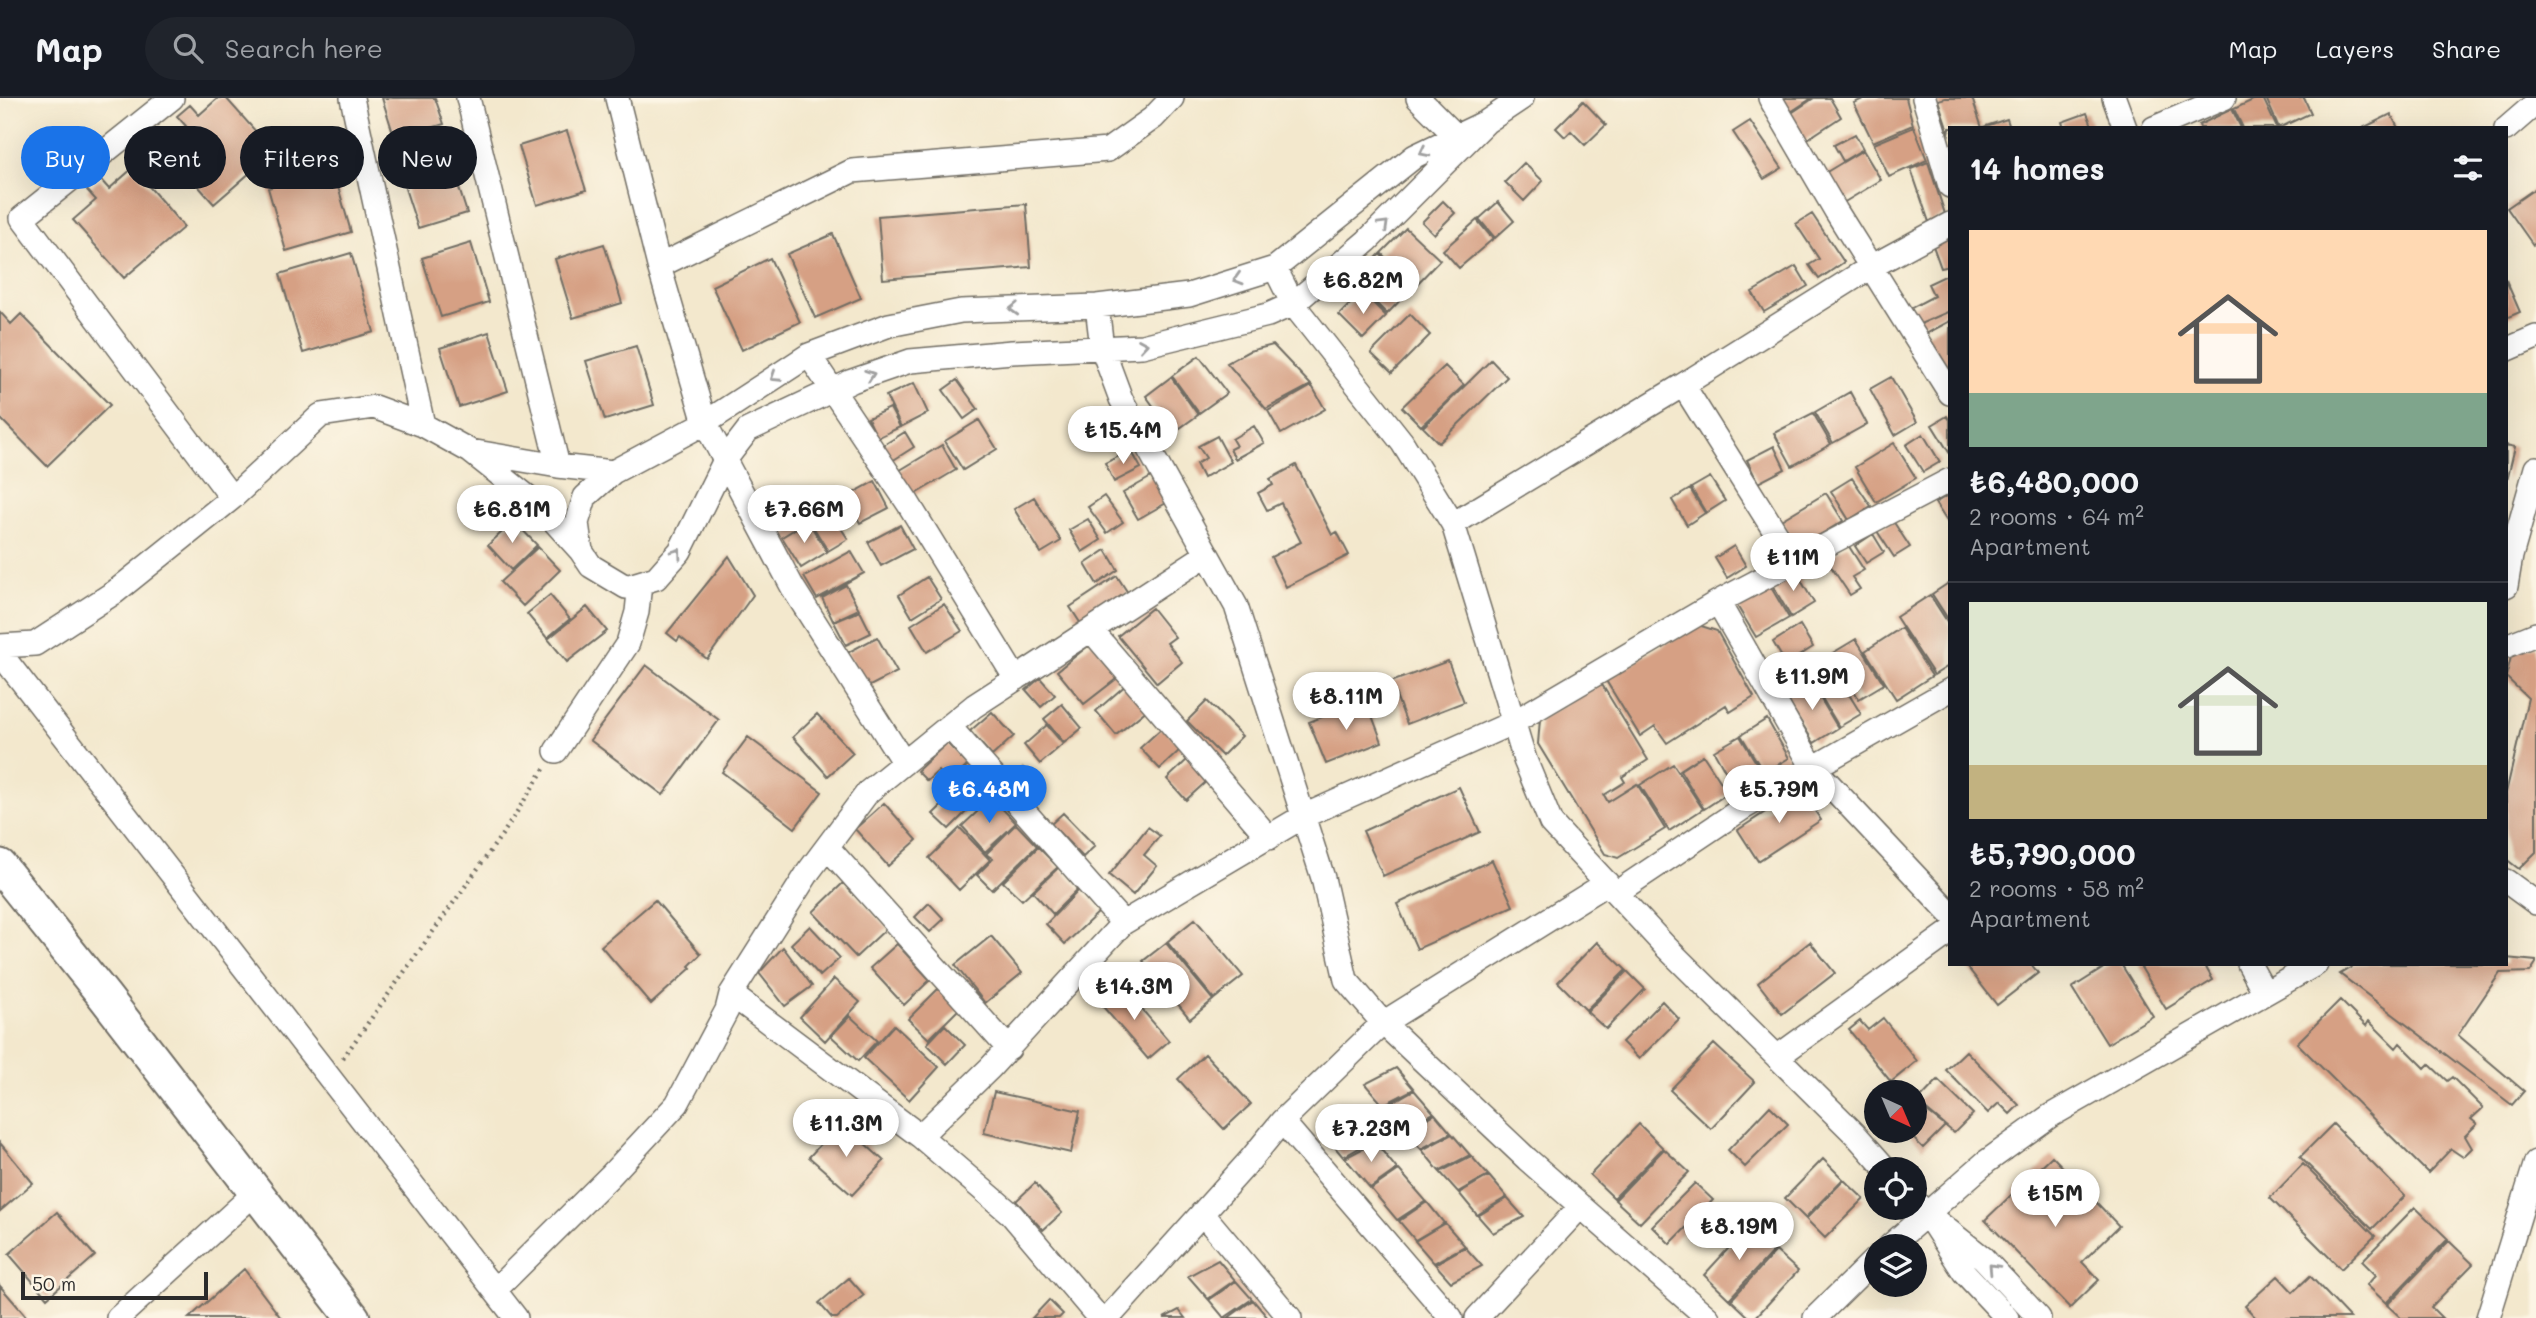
<!DOCTYPE html>
<meta charset="utf-8">
<style>
:root{--surface:#171b24;--page:#20242c;--text:#f1f3f6;--muted:#9ea1a6;--line:#363941;--accent:#1a73e8}
body{margin:0;font-family:Mali,sans-serif;background:var(--page);color:var(--text);height:100vh;display:flex;flex-direction:column;font-size:26px;white-space:nowrap}
*{box-sizing:border-box;margin:0}
p{font-size:23px;color:var(--muted)}
.icon{flex:none;width:38px;height:38px;fill:none;stroke:currentColor;stroke-width:2;stroke-linecap:round;stroke-linejoin:round}
.map{position:relative;flex:1;overflow:hidden}
.side{position:absolute;left:1948px;top:28px;width:560px;height:840px;display:flex;flex-direction:column;background:var(--surface);border-radius:0px;box-shadow:0 7px 28px #0002}
.side>*{flex:none}
.guide{position:absolute;left:21px;top:28px;width:665px;height:63px;display:flex;gap:14px}
.needle{width:46px;rotate:136deg}
.fabs{position:absolute;left:1864px;top:982px;display:grid;gap:14px}
.fabs a{display:grid;place-items:center;width:63px;height:63px;border-radius:50%;background:var(--surface);box-shadow:0 7px 28px #0002;font-size:35px}
.scale{position:absolute;left:21px;bottom:18px;width:187px;box-sizing:border-box;padding-left:7px;border:4px solid #2b2b2b;border-top:0;font-size:19px;line-height:24px;white-space:nowrap;color:#2b2b2b;-webkit-text-stroke:5px #fcf5e5;paint-order:stroke}
.price{position:absolute;translate:-50% -60px;padding:0 16px;border-radius:24px;background:#fff;color:#222;font-size:23px;line-height:46px;filter:drop-shadow(0 2px 4px #0008)}
.price::after{content:'';position:absolute;left:50%;top:42px;width:21px;height:16px;margin-left:-10px;background:inherit;clip-path:polygon(0 0,100% 0,50% 100%)}
.price.current{background:var(--accent);color:#fff}
ul{padding:0;list-style:none}
li{display:grid;align-content:center;gap:14px;height:371px;padding:0 21px}
li+li{border-top:2px solid var(--line)}
li span{display:grid;place-items:center;height:217px;border-radius:0px;color:#555}
li>.icon{margin-inline-start:auto}
span .icon{width:126px;height:126px;fill:#fffc;stroke-width:1}
li b{font-size:30px}
h2{display:flex;justify-content:space-between;align-items:center;height:84px;padding:0 21px;font-size:30px}
.tag{padding:0 24px;border-radius:32px;background:var(--surface);box-shadow:0 7px 28px #0002;font-size:24px;line-height:63px}
.tag.current{background:var(--accent);color:#fff}
header{display:flex;align-items:center;gap:42px;box-sizing:border-box;height:98px;padding:0 35px;background:var(--surface);border-bottom:2px solid var(--line)}
header strong{font-size:33px}
nav{display:flex;gap:38px;margin-inline-start:auto;font-size:24px}
.search{width:490px;height:63px;background:var(--page);display:flex;align-items:center;gap:18px;box-sizing:border-box;padding:0 24px;border-radius:38px;color:var(--muted);font-size:26px}
.map>svg:first-child{display:block}
.building{fill:#d6a084}
.lines{fill:none;stroke-linecap:round;stroke-linejoin:round}
.minor-casing{stroke:#716d64;stroke-width:26}
.secondary-casing{stroke:#716d64;stroke-width:37}
.path{stroke:#716d64;stroke-width:4.5;stroke-dasharray:2 5;stroke-linecap:butt}
.minor{stroke:#fff;stroke-width:23}
.secondary{stroke:#fff;stroke-width:33}
.oneway{stroke:#a0a0a0}
</style>
<header>
<strong>Map</strong>
<div class="search"><svg class="icon" aria-label="search" viewBox="0 0 24 24"><circle cx="10" cy="10" r="6"/><path d="M15 15l6 6"/></svg>Search here</div>
<nav><a>Map</a><a>Layers</a><a>Share</a></nav>
</header>
<div class="map">
<svg width="2536" height="1220" viewBox="0 0 2536 1220">
<rect width="100%" height="100%" fill="#fcf5e5"/>
<filter id="ink" filterUnits="userSpaceOnUse"><feTurbulence type="fractalNoise" baseFrequency=".0143" numOctaves="2"/><feDisplacementMap in="SourceGraphic" scale="14" xChannelSelector="R" yChannelSelector="G"/><feConvolveMatrix kernelMatrix="1 2 1 2 8 2 1 2 1" color-interpolation-filters="sRGB"/></filter>
<filter id="wash" filterUnits="userSpaceOnUse"><feTurbulence type="fractalNoise" baseFrequency=".00686" numOctaves="4" result="noise"/><feDisplacementMap in="SourceGraphic" scale="28" xChannelSelector="R" yChannelSelector="G"/><feGaussianBlur stdDeviation="1.57" result="paint"/><feColorMatrix in="noise" values="0 0 0 0 0 0 0 0 0 0 0 0 0 0 0 0 0 1.4 0 .05"/><feComposite in="paint" operator="in"/></filter>
<g filter="url(#wash)">
<rect width="100%" height="100%" fill="#f3e8cd"/>
<g id="blocks">
<path class="building" d="M218 0H226L274 54 214 106 163 48 186 28 177 18 190 7 199 17Z
M382 0H435L444 26 395 41Z
M1772 0H1812L1783 19Z
M1814 0H1830L1841 19 1800 46 1784 20Z
M1865 0H1906L1913 27 1873 44 1854 5Z
M1945 0H1972L1982 30H1950L1949 35 1938 2Z
M2257 0H2263L2277 30H2243L2234 11Z
M2266 0H2304L2311 15 2279 30Z
M1583 3 1606 27 1585 47 1571 33 1565 39 1556 30Z
M2232 11 2241 30H2200L2199 27Z
M2087 15 2093 30H2064L2062 24Z
M2391 16 2398 30H2363Z
M2007 21 2010 30H1983V29Z
M1750 23 1782 70 1764 81 1733 34Z
M1914 29 1927 62 1889 79 1874 46Z
M567 33 586 92 537 107 519 48Z
M1855 36 1863 51 1843 63 1834 47Z
M1863 52 1881 82 1838 108 1820 78Z
M448 56 467 115 418 130 399 72Z
M1928 64 1945 116 1929 124 1911 71Z
M1524 65 1543 83 1524 103 1505 84Z
M133 70 184 129 124 180 73 122 96 102 87 92 100 81 109 91Z
M333 71 351 134 286 153 268 90Z
M2536 90V145L2533 147 2507 110Z
M1443 103 1455 115 1434 136 1422 124Z
M1498 104 1514 123 1495 140 1479 121Z
M1026 106 1031 169 883 181 878 118Z
M1812 116 1844 164 1819 181 1809 167 1819 161 1796 126Z
M1477 122 1493 141 1459 170 1443 152Z
M1406 130 1440 162 1414 189 1381 155Z
M833 136 861 200 815 220 787 156Z
M1948 139 1950 168 1941 170 1932 145Z
M471 145 489 204 441 219 422 160Z
M604 146 622 205 573 220 555 161Z
M351 155 374 234 303 255 280 176Z
M1380 156 1412 190 1387 216 1354 183Z
M770 160 800 224 742 252 712 188Z
M1796 168 1808 188 1764 214 1752 194Z
M1949 176 1950 213 1918 227 1911 210 1934 198 1928 186Z
M2506 182 2520 214 2506 220Z
M1362 194 1386 218 1363 241 1339 217Z
M0 214 11 226 21 216 110 307 47 368 0 320Z
M1410 216 1430 237 1392 275 1371 255Z
M1950 223V283L1920 239Z
M489 234 508 293 459 309 440 250Z
M1273 247 1311 287 1266 311 1227 265 1249 253Z
M636 248 654 307 605 322 586 263Z
M1199 258 1227 295 1199 315 1172 278Z
M1491 262 1507 279 1439 345 1423 329Z
M1445 268 1464 287 1421 328 1402 309Z
M1171 279 1198 317 1173 335 1146 298Z
M1891 279 1917 324 1895 337 1870 291Z
M957 282 978 311 964 321 943 292Z
M914 285 928 315 901 329 886 298Z
M1312 288 1325 311 1281 336 1268 313Z
M1850 294 1867 326 1833 345 1815 314Z
M890 310 900 329 877 340 868 320Z
M1813 315 1831 346 1792 368 1774 335Z
M1947 318 1950 322V356L1932 327Z
M979 322 997 351 963 372 945 343Z
M1254 328 1264 345 1235 361 1230 351 1236 348 1232 341Z
M905 334 914 349 892 363 882 348Z
M1923 336 1940 364 1923 374 1906 347Z
M1217 338 1231 364 1203 380 1196 366 1206 360 1198 348Z
M1894 345 1916 380 1876 404 1855 369Z
M942 347 956 372 912 398 897 374Z
M2506 347 2515 349 2507 382H2506Z
M1774 348 1785 371 1758 385 1747 362Z
M1131 352 1141 370 1114 384 1105 365Z
M1296 367 1332 437 1337 434 1349 457 1286 489 1271 459 1301 444 1281 405 1267 412 1258 395 1273 387 1270 381Z
M1153 378 1168 404 1138 421 1123 395Z
M1710 379 1725 403 1706 415 1691 390Z
M1852 380 1871 408 1849 422 1831 393Z
M875 383 889 410 860 425 846 399Z
M1690 391 1705 415 1687 427 1672 402Z
M1826 395 1843 423 1798 450 1781 422Z
M1950 396V428L1935 405Z
M1104 398 1123 424 1107 435 1088 409Z
M1034 399 1061 443 1041 455 1014 411Z
M828 410 848 441 828 453 809 422Z
M1088 421 1101 442 1082 454 1069 432Z
M514 423 537 447 511 472 488 447Z
M808 423 827 454 801 470 782 439Z
M1893 423 1910 449 1894 459 1877 433Z
M900 427 913 451 881 468 868 444Z
M1873 436 1884 454 1866 465 1855 448Z
M1848 447 1864 472 1852 479 1860 491 1850 497 1826 461Z
M1734 448 1746 468 1727 480 1715 460Z
M538 449 560 472 523 508 500 484Z
M1106 452 1118 472 1097 486 1085 466Z
M851 453 864 475 817 501 804 479Z
M729 458 753 497 707 561 680 539 677 543 667 535Z
M1795 472 1814 505 1791 519 1771 485Z
M1117 478 1128 495 1081 526 1070 509Z
M927 479 941 501 912 519 899 497Z
M1950 484V524L1932 496Z
M1769 486 1789 520 1756 539 1736 506Z
M846 487 859 511 833 523 822 500Z
M550 497 570 521 547 540 527 516Z
M1930 497 1950 528V567L1934 577 1896 519Z
M944 506 962 533 927 554 911 527Z
M587 509 607 533 567 564 548 541Z
M1152 510 1175 539 1167 545 1182 564 1157 585 1118 538Z
M860 513 871 535 846 547 834 524Z
M1698 527 1717 533 1754 599 1730 614 1726 607 1667 645 1655 628 1640 638 1605 581Z
M1800 527 1813 549 1786 566 1773 544Z
M1901 530 1932 578 1896 601 1865 553Z
M877 539 897 574 866 590 847 555Z
M1856 541 1884 586 1859 601 1831 556Z
M1093 544 1120 578 1084 606 1057 573Z
M2536 548V754L2519 771 2506 761V695L2528 600 2506 579 2513 551Z
M1797 561 1809 581 1785 597 1772 576Z
M1448 563 1464 604 1407 626 1391 584Z
M646 567 719 622 663 697 590 642Z
M1837 577 1861 616 1839 629 1816 590Z
M1040 580 1055 597 1041 609 1026 592Z
M1810 583 1838 630 1814 645 1785 598Z
M1601 585 1648 662 1622 679 1625 684 1604 697 1608 704 1637 686 1665 731 1618 760 1605 756 1538 646 1540 621Z
M1127 586 1148 611 1116 637 1096 613Z
M1366 602 1382 644 1326 666 1309 624Z
M1207 603 1242 638 1222 658 1187 623Z
M1062 606 1082 630 1064 645 1044 621Z
M992 614 1014 638 992 658 970 633Z
M817 616 853 655 828 678 793 639Z
M1767 621 1789 660 1764 675 1741 637Z
M1047 627 1063 646 1040 666 1024 647Z
M1163 629 1182 650 1160 671 1140 650Z
M1740 638 1763 676 1736 692 1714 653Z
M748 639 822 694 795 730 722 674Z
M947 645 968 667 949 685 938 673 927 683 917 673Z
M1703 657 1728 695 1704 711 1680 672Z
M1189 660 1208 682 1186 702 1167 681Z
M1673 666 1703 711 1669 733 1640 687Z
M1023 670 1042 688 1031 698 1013 680Z
M973 677 988 692 949 731 933 716Z
M1459 689 1480 734 1383 778 1363 733Z
M1800 691 1821 722 1758 763 1738 732Z
M992 700 1016 725 985 754 962 728Z
M884 705 917 742 888 768 855 731Z
M1063 715 1095 748 1083 759 1051 726Z
M1016 726 1037 748 992 792 977 777 993 761 986 756Z
M1148 729 1160 738 1144 757 1157 768 1133 797 1109 777Z
M960 730 990 762 959 792 929 760Z
M1038 749 1058 769 1022 802 1003 784Z
M1492 762 1513 808 1417 851 1397 806Z
M1059 769 1079 790 1053 816 1033 794Z
M843 785 887 830 856 859 813 814Z
M1080 791 1100 813 1065 846 1046 826Z
M655 802 701 856 689 868 691 870 651 906 601 848Z
M929 805 944 821 930 834 915 819Z
M1195 821 1243 878 1214 901 1167 844Z
M810 828 840 860 820 878 791 846Z
M991 838 1022 875 985 905 955 867Z
M1597 844 1626 872 1586 912 1558 884Z
M1810 844 1835 875 1782 916 1758 885Z
M1166 845 1213 902 1190 921 1143 863Z
M897 846 930 882 904 907 870 870Z
M783 849 812 888 785 908 759 875Z
M2506 860 2536 863V865L2530 874 2500 875 2458 937 2524 993 2512 1007 2340 876 2357 866H2506Z
M1965 866H2031L2038 875 1997 907Z
M2110 866H2121L2153 918 2107 946 2072 890Z
M2139 866H2204L2213 882 2166 911Z
M1627 873 1645 891 1606 931 1587 914Z
M834 881 860 904 825 943 800 919Z
M1120 886 1169 943 1148 961 1099 904Z
M940 889 961 909 929 941 908 921Z
M2340 902 2366 928 2369 923 2396 950 2400 945 2425 970 2429 966 2447 983 2452 979 2483 1010 2471 1021 2477 1026 2465 1038 2472 1050 2463 1059 2451 1051 2428 1075 2297 945Z
M1662 903 1679 921 1639 961 1622 944Z
M850 918 877 943 858 963 831 938Z
M1883 920 1917 963 1891 984 1849 932 1860 923 1868 932Z
M894 927 939 969 909 1002 864 960Z
M945 927 965 947 947 966 927 946Z
M1714 946 1755 984 1711 1031 1670 992Z
M1966 953 2019 1007 2010 1016 1999 1005 1988 1015 1946 972Z
M1205 956 1251 1006 1224 1031 1178 981Z
M1396 970 1414 991 1383 1007 1365 986Z
M1938 982 1973 1016 1954 1035 1917 1004Z
M1414 992 1434 1015 1403 1031 1384 1009Z
M994 994 1080 1013 1071 1055 984 1035Z
M860 1001 883 1022 864 1043 842 1022Z
M1914 1004 1945 1028 1923 1050 1905 1032H1914Z
M1770 1008 1788 1026 1745 1069 1728 1052Z
M1435 1016 1451 1035 1421 1051 1404 1032Z
M1354 1020 1373 1042 1343 1059 1324 1036Z
M841 1024 884 1063 852 1097 809 1059Z
M1639 1026 1663 1050 1614 1100 1590 1077Z
M2333 1026 2405 1098 2372 1131 2300 1059Z
M1452 1036 1470 1057 1439 1073 1422 1052Z
M1375 1044 1397 1071 1370 1090 1345 1060Z
M0 1045 33 1085 0 1113Z
M1664 1051 1689 1074 1640 1125 1615 1102Z
M1471 1058 1488 1077 1458 1094 1440 1074Z
M2052 1058 2119 1128 2082 1164 2099 1182 2070 1210 1985 1122Z
M1823 1061 1843 1081 1805 1120 1785 1100Z
M2303 1066 2375 1138 2341 1171 2270 1100Z
M1399 1072 1426 1103 1397 1122 1371 1091Z
M1489 1078 1507 1099 1477 1117 1459 1095Z
M1844 1082 1864 1101 1825 1140 1806 1121Z
M1035 1085 1062 1115 1043 1132 1016 1103Z
M1695 1085 1713 1102 1670 1146 1652 1128Z
M1507 1100 1524 1119 1493 1135 1478 1118Z
M1427 1104 1444 1125 1415 1142 1399 1123Z
M2415 1109 2448 1141 2386 1205 2367 1187 2376 1177 2362 1163Z
M57 1114 95 1158 47 1200 9 1156Z
M1445 1125 1465 1148 1434 1165 1415 1143Z
M1749 1128 1775 1151 1729 1201 1704 1177Z
M2449 1143 2473 1166 2431 1209 2442 1220H2401L2387 1207Z
M1465 1149 1482 1168 1451 1184 1435 1166Z
M1776 1153 1798 1173 1755 1220H1750L1731 1202Z
M1218 1162 1235 1182 1208 1201 1188 1178Z
M244 1171 281 1220H189Z
M2278 1178 2293 1194 2310 1178 2350 1220H2256L2245 1208Z
M849 1180 864 1197 837 1220H832L819 1205Z
M1236 1183 1252 1201 1224 1220 1209 1202Z
M0 1188 26 1218 24 1220H0Z
M1049 1202 1063 1216 1059 1220H1032Z
M1253 1202 1268 1220H1228Z
M1179 1212 1185 1220H1164Z"/>
</g>
</g>
<g filter="url(#ink)">
<use href="#blocks" fill-opacity="0" stroke="#716d64" stroke-width="2"/>
<g class="lines">
<g class="minor-casing">
<path id="minor" d="M172 0 22 120 232 400
M352 0 423 327
M468 0 558 368
M617 0 659 168
M1418 0 1457 39
M1770 0 1836 113 1950 295
M1924 0 1950 88
M2114 0 2125 30
M2154 30 2224 0
M2506 31 2536 5
M1275 170 1293 206 1402 344 1453 426 1525 662 1551 725 1666 849 1855 1036 1886 1071
M1097 208 1102 250 1121 301 1236 508 1323 780 1346 882 1383 925 1527 1061 1708 1220
M2506 252 2536 239
M809 257 908 405 1016 581
M1683 287 1871 169 1950 126
M470 353 558 368 613 374 705 325 809 257 889 227 961 213 1097 208 1189 197 1275 170 1415 58 1486 24 1522 0
M613 374 585 399 577 425 581 453 591 468 626 489 656 480 680 453 725 362 748 332 852 283 910 263 1012 254 1142 248 1268 217 1293 206 1367 143 1486 24
M1453 426 1683 287 1794 464
M2506 488 2511 458 2536 370
M1718 504 1950 382
M1091 532 1269 740
M0 548 35 546 115 494 232 400 321 317 374 309 423 327 470 353 543 411 581 453
M2506 548 2536 536
M0 555 516 1220
M949 628 1123 825
M556 653 628 545 637 514 640 485
M904 665 793 490 705 325 659 168 852 73 1108 52 1153 20 1172 0
M827 749 1009 951
M2506 783 2536 805
M1616 795 1743 710 1950 592
M2249 866 2265 895
M731 896 920 1038 1011 1116 1099 1220
M1777 959 1950 834
M1282 1023 1451 1220
M920 1038 990 970 1123 825 1304 718 1514 624 1718 504 1812 668 1950 815
M1914 1103 1926 1115 1964 1174 2007 1220
M1202 1115 1290 1220
M1926 1115 1983 1160 2039 1220
M1890 1148 1986 1064 2050 1018 2316 866
M495 1192 610 1078 677 1006 727 912 731 896 809 773 868 694 974 608 1206 457
M118 1220 256 1094
M1108 1220 1251 1061 1282 1023 1383 925 1607 785
M1477 1220 1581 1108
M1815 1220 1876 1160
M2488 1220 2536 1064"/>
</g>
<g class="secondary-casing">
<path id="secondary" d="M0 768 105 899 353 1220"/>
</g>
<path class="path" d="M343 960 506 731 544 671"/>
<use href="#minor" class="minor"/>
<use href="#secondary" class="secondary"/>
</g>
<defs><path id="oneway-chevron" d="M-2-3.5L2.5 0L-2 3.5" fill="none" stroke-width="1.6" stroke-linecap="round" stroke-linejoin="round" transform="scale(1.75)"/></defs>
<g class="oneway">
<use href="#oneway-chevron" transform="translate(1424 54) rotate(153)"/>
<use href="#oneway-chevron" transform="translate(1384 127) rotate(-44)"/>
<use href="#oneway-chevron" transform="translate(1238 181) rotate(163)"/>
<use href="#oneway-chevron" transform="translate(1014 211) rotate(178)"/>
<use href="#oneway-chevron" transform="translate(1143 247) rotate(-9)"/>
<use href="#oneway-chevron" transform="translate(870 277) rotate(-19)"/>
<use href="#oneway-chevron" transform="translate(775 279) rotate(147)"/>
<use href="#oneway-chevron" transform="translate(677 455) rotate(-54)"/>
<use href="#oneway-chevron" transform="translate(1993 1170) rotate(-133)"/>
</g>
</g>
</svg>
<div class="fabs">
<a><svg class="needle" viewBox="-14 -14 28 28"><path d="M0-13l5 13h-10z" fill="#e53935"/><path d="M0 13l5-13h-10z" fill="#9ea1a6"/></svg></a>
<a><svg class="icon" aria-label="locate" viewBox="0 0 24 24"><circle cx="12" cy="12" r="6"/><path d="M12 2v4M12 18v4M2 12h4M18 12h4"/></svg></a>
<a><svg class="icon" aria-label="layers" viewBox="0 0 24 24"><path d="M12 4l9 5-9 5-9-5zM3 14l9 5 9-5"/></svg></a>
</div>
<div class="scale">50 m</div>
<b class="price" style="left:1363px;top:218px">₺6.82M</b>
<b class="price" style="left:1123px;top:368px">₺15.4M</b>
<b class="price" style="left:512px;top:447px">₺6.81M</b>
<b class="price" style="left:804px;top:447px">₺7.66M</b>
<b class="price" style="left:1793px;top:495px">₺11M</b>
<b class="price" style="left:1812px;top:614px">₺11.9M</b>
<b class="price" style="left:1346px;top:634px">₺8.11M</b>
<b class="price current" style="left:989px;top:727px">₺6.48M</b>
<b class="price" style="left:1779px;top:727px">₺5.79M</b>
<b class="price" style="left:1134px;top:924px">₺14.3M</b>
<b class="price" style="left:846px;top:1061px">₺11.3M</b>
<b class="price" style="left:1371px;top:1066px">₺7.23M</b>
<b class="price" style="left:2055px;top:1131px">₺15M</b>
<b class="price" style="left:1739px;top:1164px">₺8.19M</b>
<div class="guide">
<a class="tag current">Buy</a>
<a class="tag">Rent</a>
<a class="tag">Filters</a>
<a class="tag">New</a>
</div>
<section class="side">
<h2>14 homes<svg class="icon" aria-label="filters" viewBox="0 0 24 24"><path d="M4 7h16M4 17h16"/><circle cx="9" cy="7" r="2"/><circle cx="15" cy="17" r="2"/></svg></h2>
<ul>
<li><span style="background:linear-gradient(#ffd9b3 75%,#7fa58c 0)"><svg class="icon" aria-label="home" viewBox="0 0 24 24"><path d="M3 11l9-7 9 7M6 9v11h12V9"/></svg></span><div><b>₺6,480,000</b><p>2 rooms · 64 m²</p><p>Apartment</p></div></li>
<li><span style="background:linear-gradient(#dfe7d0 75%,#c2b280 0)"><svg class="icon" aria-label="home" viewBox="0 0 24 24"><path d="M3 11l9-7 9 7M6 9v11h12V9"/></svg></span><div><b>₺5,790,000</b><p>2 rooms · 58 m²</p><p>Apartment</p></div></li>
</ul>
</section>
</div>
